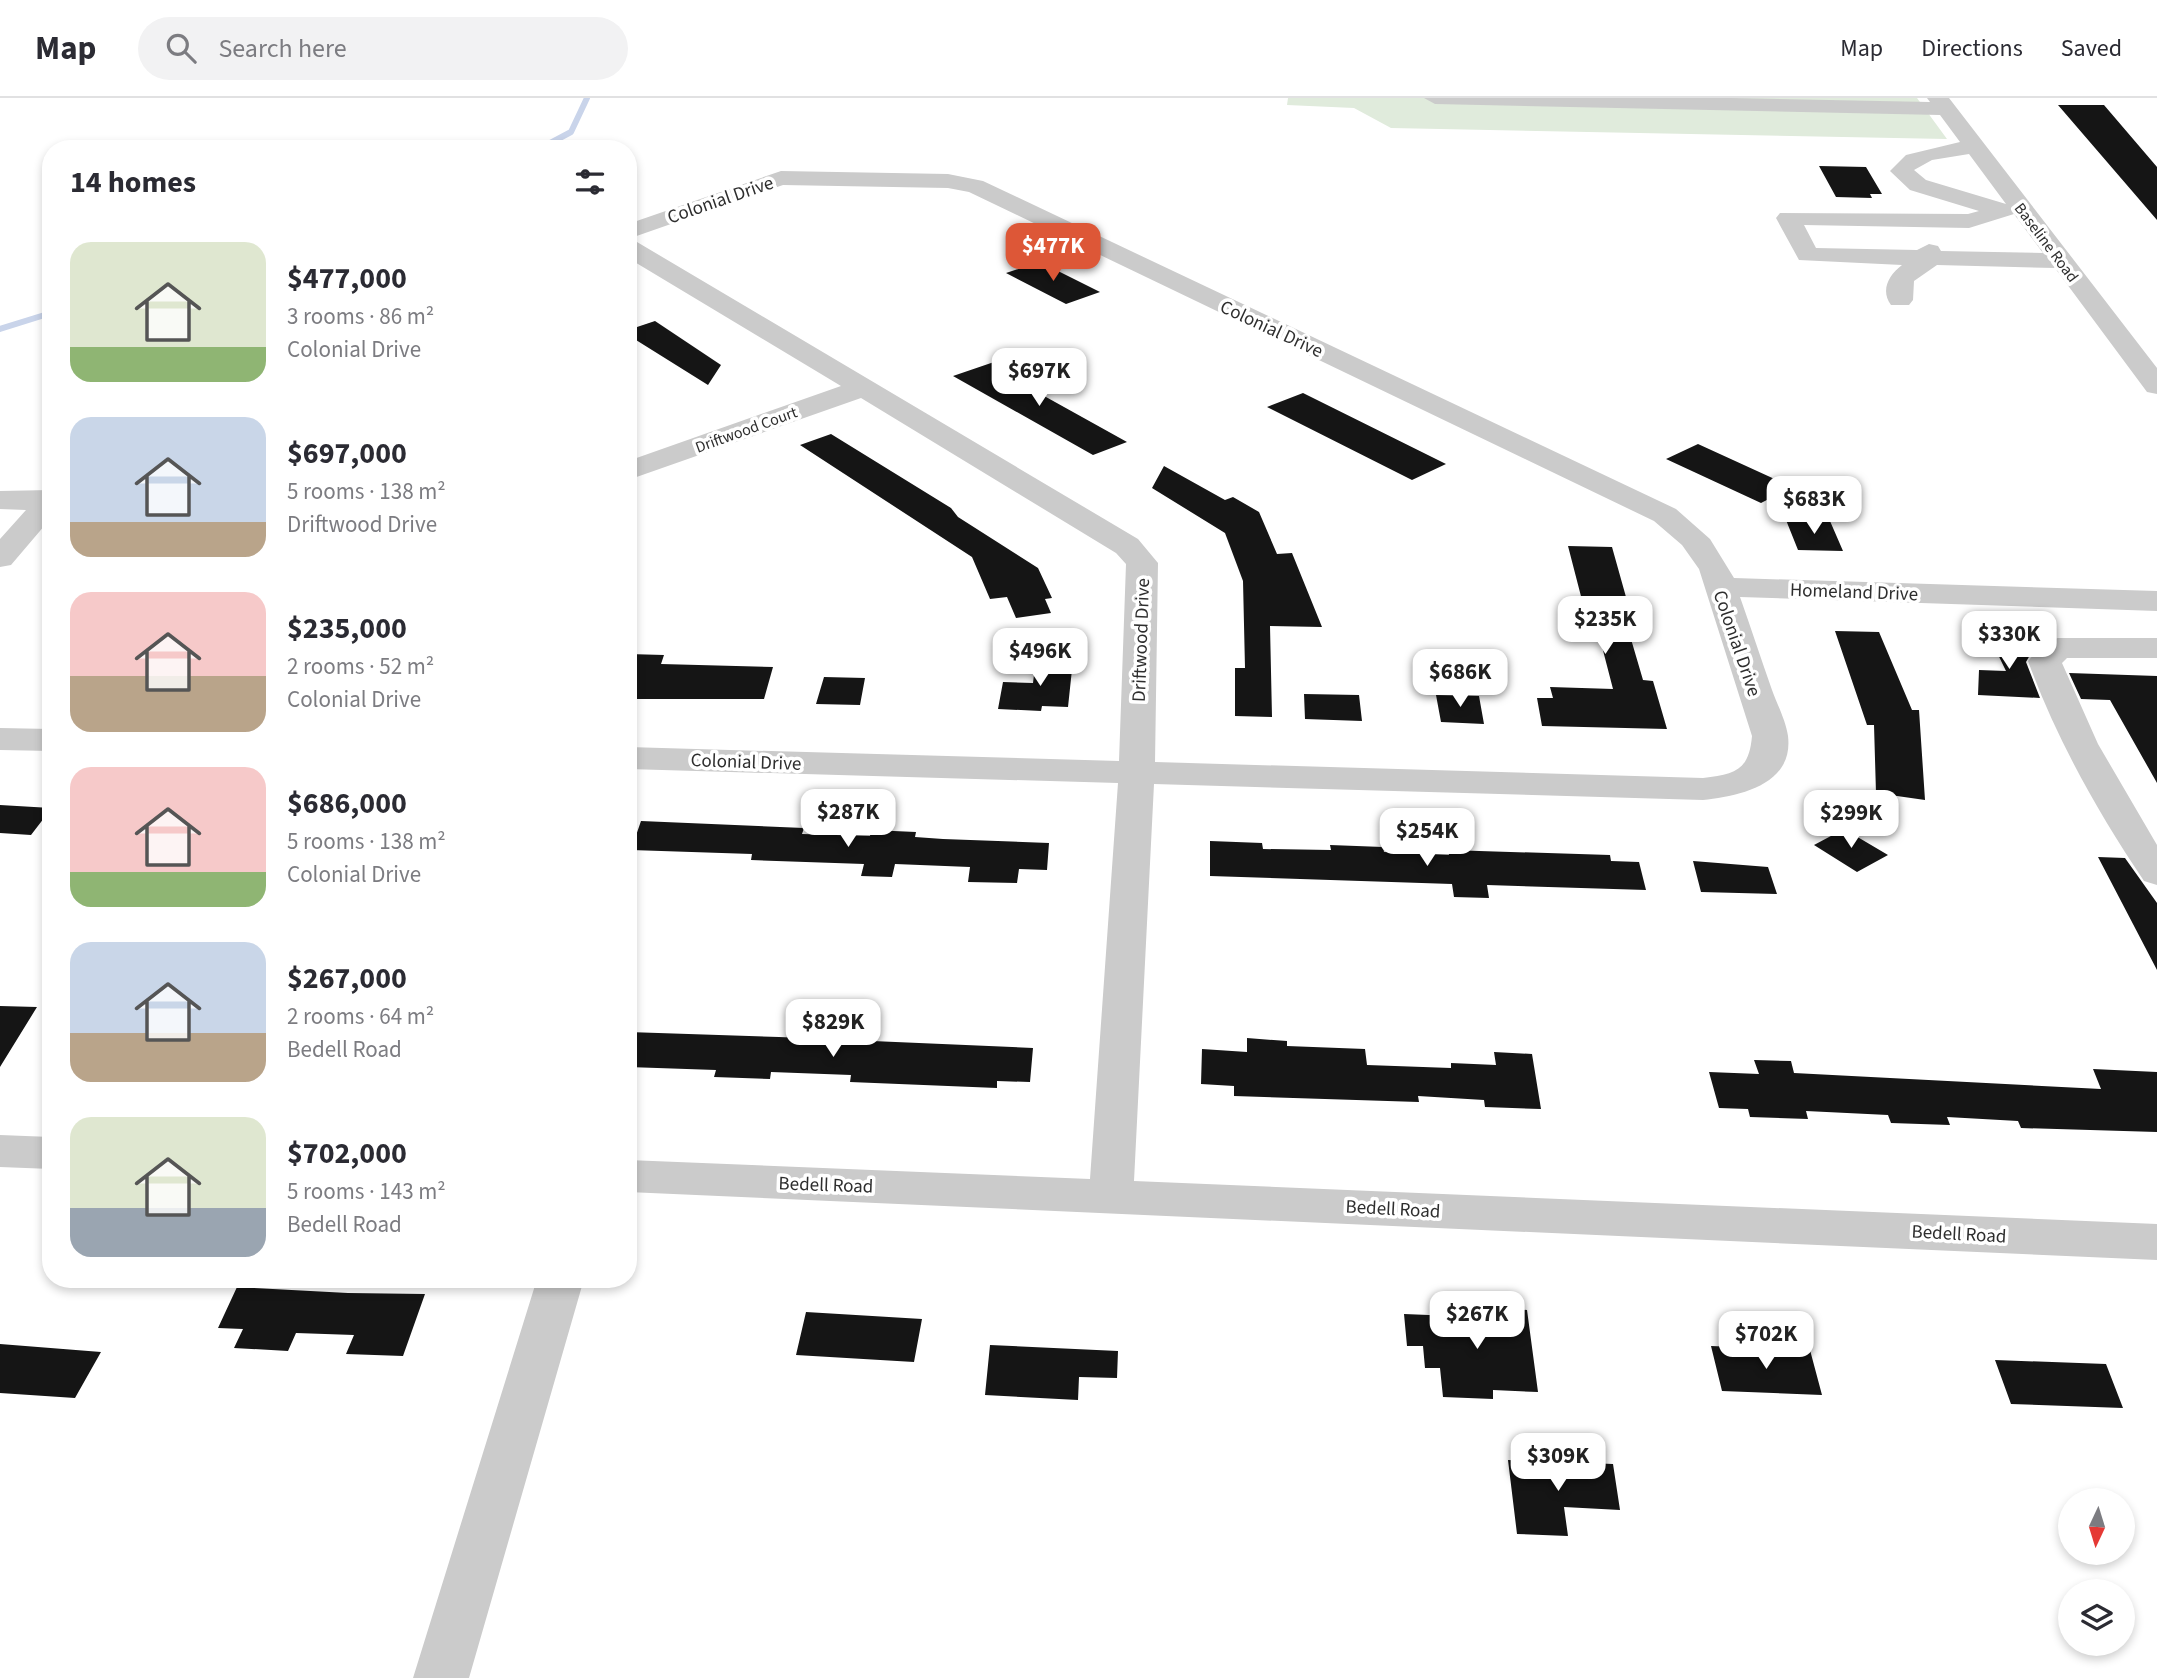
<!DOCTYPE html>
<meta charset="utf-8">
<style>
:root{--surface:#fff;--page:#f2f2f3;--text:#2b2b33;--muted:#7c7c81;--line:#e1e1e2;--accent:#dd5737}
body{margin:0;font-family:"Source Sans 3",sans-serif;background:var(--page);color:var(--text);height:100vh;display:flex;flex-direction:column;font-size:26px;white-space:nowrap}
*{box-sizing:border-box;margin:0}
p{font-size:23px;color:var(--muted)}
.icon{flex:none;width:38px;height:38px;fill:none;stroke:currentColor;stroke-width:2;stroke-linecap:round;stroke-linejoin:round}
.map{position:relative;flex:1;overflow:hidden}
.panel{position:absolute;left:42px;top:42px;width:595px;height:1148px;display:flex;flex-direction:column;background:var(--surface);border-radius:28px;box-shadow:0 4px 10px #0003}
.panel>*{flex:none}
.needle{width:46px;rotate:184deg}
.tools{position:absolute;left:2058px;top:1390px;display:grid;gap:14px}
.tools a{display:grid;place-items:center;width:77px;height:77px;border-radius:50%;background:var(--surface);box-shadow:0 4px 10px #0003;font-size:35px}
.price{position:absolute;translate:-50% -60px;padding:0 16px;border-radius:14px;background:#fff;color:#222;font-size:23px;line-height:46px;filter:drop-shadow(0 2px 4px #0008)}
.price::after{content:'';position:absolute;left:50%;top:42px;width:21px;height:16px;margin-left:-10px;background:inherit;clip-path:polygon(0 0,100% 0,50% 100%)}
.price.current{background:var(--accent);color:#fff}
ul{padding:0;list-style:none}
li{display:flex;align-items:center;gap:21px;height:175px;padding:0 28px}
li span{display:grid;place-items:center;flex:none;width:196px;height:140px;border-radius:21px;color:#555}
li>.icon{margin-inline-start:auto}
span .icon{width:84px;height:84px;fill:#fffc;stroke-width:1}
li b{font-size:30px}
h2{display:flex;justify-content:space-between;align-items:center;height:84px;padding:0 28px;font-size:30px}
header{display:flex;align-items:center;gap:42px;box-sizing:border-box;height:98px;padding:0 35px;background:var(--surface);border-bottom:2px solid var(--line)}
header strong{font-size:33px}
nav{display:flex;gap:38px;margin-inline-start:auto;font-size:24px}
.search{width:490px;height:63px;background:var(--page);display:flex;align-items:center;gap:18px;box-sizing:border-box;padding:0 24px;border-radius:38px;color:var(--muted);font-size:26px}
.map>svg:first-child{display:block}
.green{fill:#e0ebdc}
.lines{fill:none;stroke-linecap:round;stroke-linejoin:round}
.stream{stroke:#c9d4ea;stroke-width:6}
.building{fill:#151515}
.minor{fill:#cbcbcb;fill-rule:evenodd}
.labels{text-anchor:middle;stroke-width:7;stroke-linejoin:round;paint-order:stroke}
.far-street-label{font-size:16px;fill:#2e2e2e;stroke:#fff}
.street-label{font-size:19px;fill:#2e2e2e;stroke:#fff}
</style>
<header>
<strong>Map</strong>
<div class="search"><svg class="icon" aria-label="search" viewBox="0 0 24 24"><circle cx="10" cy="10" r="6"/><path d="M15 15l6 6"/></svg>Search here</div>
<nav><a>Map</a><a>Directions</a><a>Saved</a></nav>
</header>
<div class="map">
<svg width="2157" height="1580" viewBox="0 0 2157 1580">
<rect width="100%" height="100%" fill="#fff"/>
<path class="green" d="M1288 0H1917L1947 41 1391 30 1354 10 1287 7Z"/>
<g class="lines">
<path class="stream" d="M539 51 571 34 587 0
M0 231 51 215"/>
</g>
<path class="building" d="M2058 7H2104L2157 69V122Z
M1819 68 1866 69 1882 96H1870L1872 100 1836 99Z
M1040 164 1100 194 1066 206 1006 175Z
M655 223 721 267 708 287 628 237V232Z
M994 264 1025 282 1019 284 1127 344 1093 357 953 278Z
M1303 295 1446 366 1412 382 1267 309Z
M831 336 951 410 958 419 1038 470 1052 500 1045 501 1051 515 1016 520 1007 499 990 501 972 459 800 347Z
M1698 346 1792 389 1761 405 1666 361Z
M1164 368 1225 402 1233 399 1259 414 1277 456 1292 455 1322 529 1270 528 1272 619 1235 618V570H1245L1243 483 1225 435 1152 390Z
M1786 422 1830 423 1843 453 1798 452Z
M1568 448 1612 449 1633 524H1626L1643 582 1653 583 1667 631 1542 628 1537 600H1553L1550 589 1613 591 1599 537H1591Z
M1835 533 1879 534 1912 612H1919L1925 702 1876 695 1874 627H1867Z
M1989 538 2021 539 2030 557 2026 564 2040 600 1978 597 1979 572 2006 573Z
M628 556 664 557 661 566 773 569 764 601H628Z
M1036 560 1073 562 1068 609 1042 608 1041 613 998 611 1003 584 1033 585Z
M2069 575 2157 578V685L2110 602 2081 601Z
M824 579 865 580 860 607 816 606Z
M1304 596 1359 597 1362 623 1305 621Z
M1436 597 1479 598 1484 626 1441 624Z
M0 707 51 710V711L31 737 0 735Z
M641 723 804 730 802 736 870 738 871 732 916 734 915 739 943 741 1049 745 1047 772 1019 771 1017 785 968 784 970 769 895 766 892 779 861 778 864 766 751 762 752 756 631 752Z
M1844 731 1888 757 1857 774 1814 747Z
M1210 743 1262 745 1263 751 1331 752 1330 747 1383 749 1384 754 1449 757 1448 752 1610 757 1611 763 1639 764 1646 792 1487 787 1489 800 1454 799 1452 786 1210 778Z
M2098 759 2125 760 2157 805V872Z
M1693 763 1768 769 1777 796 1701 794Z
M0 908 37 909 0 969Z
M628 934 779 939 1033 950 1030 984 997 983V990L850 984 851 977 771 974 770 981 714 979 716 972 628 969Z
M1247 940 1287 943V948L1365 951 1367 967 1451 970V965L1496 967 1494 954 1532 956 1541 1011 1485 1009 1484 1002 1418 998 1419 1004 1234 998V988L1201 986 1202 951 1247 954Z
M1754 962 1791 963 1794 975 2101 991 2093 971 2157 974V1034L2021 1030 2018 1023 1947 1019 1950 1027 1891 1025 1888 1017 1806 1013 1808 1021 1750 1019 1748 1011 1719 1010 1709 974 1759 976Z
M237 1189 348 1195 425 1196 403 1258 346 1256 354 1237 296 1235 288 1253 234 1250 243 1231 218 1230Z
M1476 1209 1527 1212 1538 1294 1493 1292V1301L1443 1299 1440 1270H1425L1423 1248H1407L1404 1216 1478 1219Z
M806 1214 922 1221 914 1264 796 1257Z
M0 1246 101 1254 75 1300 0 1295Z
M990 1247 1118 1253 1117 1280 1079 1279 1078 1302 985 1297Z
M1711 1248 1810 1252 1822 1297 1722 1293Z
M1995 1262 2106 1266 2123 1310 2011 1306Z
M1508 1362 1613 1366 1620 1412 1564 1409 1568 1438 1517 1436Z"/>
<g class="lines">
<path class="minor" d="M1424 0H1731L1930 4 1927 0H1949L2157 270V296L2147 294 2055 170 1937 167 1914 183 1913 202 1909 207H1891C1880 192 1889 177 1902 167L1799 162 1776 120 1780 115 1968 116 1979 113 1910 92 1890 73 1906 57 1960 44 1940 17 1435 6ZM1969 56 2006 106 1926 82 1914 72 1932 62ZM2014 116 2043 155 1941 153 1938 148 1929 146 1917 152 1816 150 1804 127 1969 130Z
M781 73 948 76 983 83 1676 411 1710 441 1734 480 2157 493V513L1740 499C1751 530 1761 561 1772 592 1777 606 1786 623 1788 638 1794 687 1739 698 1703 702L1154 686 1134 1083 2157 1126V1162L628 1094V1062L1090 1081 1118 685 628 671V649L1119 663 1126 466 1116 455 861 300 628 382V363L841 288 628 160V142L637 144 1138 441 1158 465 1155 664 1703 680C1735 676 1749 673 1752 638L1699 471 1682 447 1654 423 969 94 948 90 783 87 628 141V126Z
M51 392V420L11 467 0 469V441L26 412 0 411V393Z
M2058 540H2157V560H2067L2062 565 2098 646 2157 747V787L2144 783C2097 713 2057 642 2028 563L2046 543Z
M0 630 51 631V653L0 652Z
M0 1037 51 1039V1071L0 1069Z
M537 1181H584L469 1580H413Z"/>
</g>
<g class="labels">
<g class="far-street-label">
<text transform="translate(2047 144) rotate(53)" y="6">Baseline Road</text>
<text transform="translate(746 331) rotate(-20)" y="6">Driftwood Court</text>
</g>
<g class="street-label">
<text transform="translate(720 101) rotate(-19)" y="7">Colonial Drive</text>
<text transform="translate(1272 230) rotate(25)" y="7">Colonial Drive</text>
<text transform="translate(1854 493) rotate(2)" y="7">Homeland Drive</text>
<text transform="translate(1140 542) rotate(-88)" y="7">Driftwood Drive</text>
<text transform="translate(1738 545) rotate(71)" y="7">Colonial Drive</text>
<text transform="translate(746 663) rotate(2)" y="7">Colonial Drive</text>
<text transform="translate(826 1086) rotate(2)" y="7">Bedell Road</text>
<text transform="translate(1393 1110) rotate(3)" y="7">Bedell Road</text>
<text transform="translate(1959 1135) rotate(3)" y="7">Bedell Road</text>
</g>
</g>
</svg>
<div class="tools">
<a><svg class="needle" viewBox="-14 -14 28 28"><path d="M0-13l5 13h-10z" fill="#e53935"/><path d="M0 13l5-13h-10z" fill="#7c7c81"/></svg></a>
<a><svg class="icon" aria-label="layers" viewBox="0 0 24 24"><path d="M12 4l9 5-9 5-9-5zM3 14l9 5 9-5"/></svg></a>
</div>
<b class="price current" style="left:1053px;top:185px">$477K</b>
<b class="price" style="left:1039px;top:310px">$697K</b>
<b class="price" style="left:1814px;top:438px">$683K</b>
<b class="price" style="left:1605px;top:558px">$235K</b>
<b class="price" style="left:2009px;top:573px">$330K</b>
<b class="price" style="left:1040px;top:590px">$496K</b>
<b class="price" style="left:1460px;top:611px">$686K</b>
<b class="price" style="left:848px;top:751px">$287K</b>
<b class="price" style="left:1851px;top:752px">$299K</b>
<b class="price" style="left:1427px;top:770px">$254K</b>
<b class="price" style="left:833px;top:961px">$829K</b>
<b class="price" style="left:1477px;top:1253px">$267K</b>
<b class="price" style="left:1766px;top:1273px">$702K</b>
<b class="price" style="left:1558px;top:1395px">$309K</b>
<section class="panel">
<h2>14 homes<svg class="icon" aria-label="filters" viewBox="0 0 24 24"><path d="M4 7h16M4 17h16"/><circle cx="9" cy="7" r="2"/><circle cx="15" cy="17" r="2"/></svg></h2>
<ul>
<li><span style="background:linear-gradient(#dfe7d0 75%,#8fb573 0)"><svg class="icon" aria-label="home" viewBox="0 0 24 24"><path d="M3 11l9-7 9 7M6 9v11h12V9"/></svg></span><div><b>$477,000</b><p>3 rooms · 86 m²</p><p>Colonial Drive</p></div></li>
<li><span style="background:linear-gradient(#c9d6e8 75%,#b9a48a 0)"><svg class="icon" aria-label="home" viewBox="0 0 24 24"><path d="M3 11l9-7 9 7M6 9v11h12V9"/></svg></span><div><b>$697,000</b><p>5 rooms · 138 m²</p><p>Driftwood Drive</p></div></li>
<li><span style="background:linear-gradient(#f6c9c9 60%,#b9a48a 0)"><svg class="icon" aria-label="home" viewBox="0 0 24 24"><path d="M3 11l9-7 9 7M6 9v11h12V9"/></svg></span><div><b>$235,000</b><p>2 rooms · 52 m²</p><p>Colonial Drive</p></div></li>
<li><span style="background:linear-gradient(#f6c9c9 75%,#8fb573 0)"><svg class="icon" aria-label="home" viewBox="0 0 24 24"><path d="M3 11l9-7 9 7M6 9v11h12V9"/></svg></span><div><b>$686,000</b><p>5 rooms · 138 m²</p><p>Colonial Drive</p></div></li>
<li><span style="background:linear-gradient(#c9d6e8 65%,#b9a48a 0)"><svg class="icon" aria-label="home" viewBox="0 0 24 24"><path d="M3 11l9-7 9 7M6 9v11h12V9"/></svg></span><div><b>$267,000</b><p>2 rooms · 64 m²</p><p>Bedell Road</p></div></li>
<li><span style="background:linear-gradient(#dfe7d0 65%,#9aa5b1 0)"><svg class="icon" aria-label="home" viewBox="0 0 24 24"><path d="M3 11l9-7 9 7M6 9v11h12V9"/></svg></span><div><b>$702,000</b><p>5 rooms · 143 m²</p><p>Bedell Road</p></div></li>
</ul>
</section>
</div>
